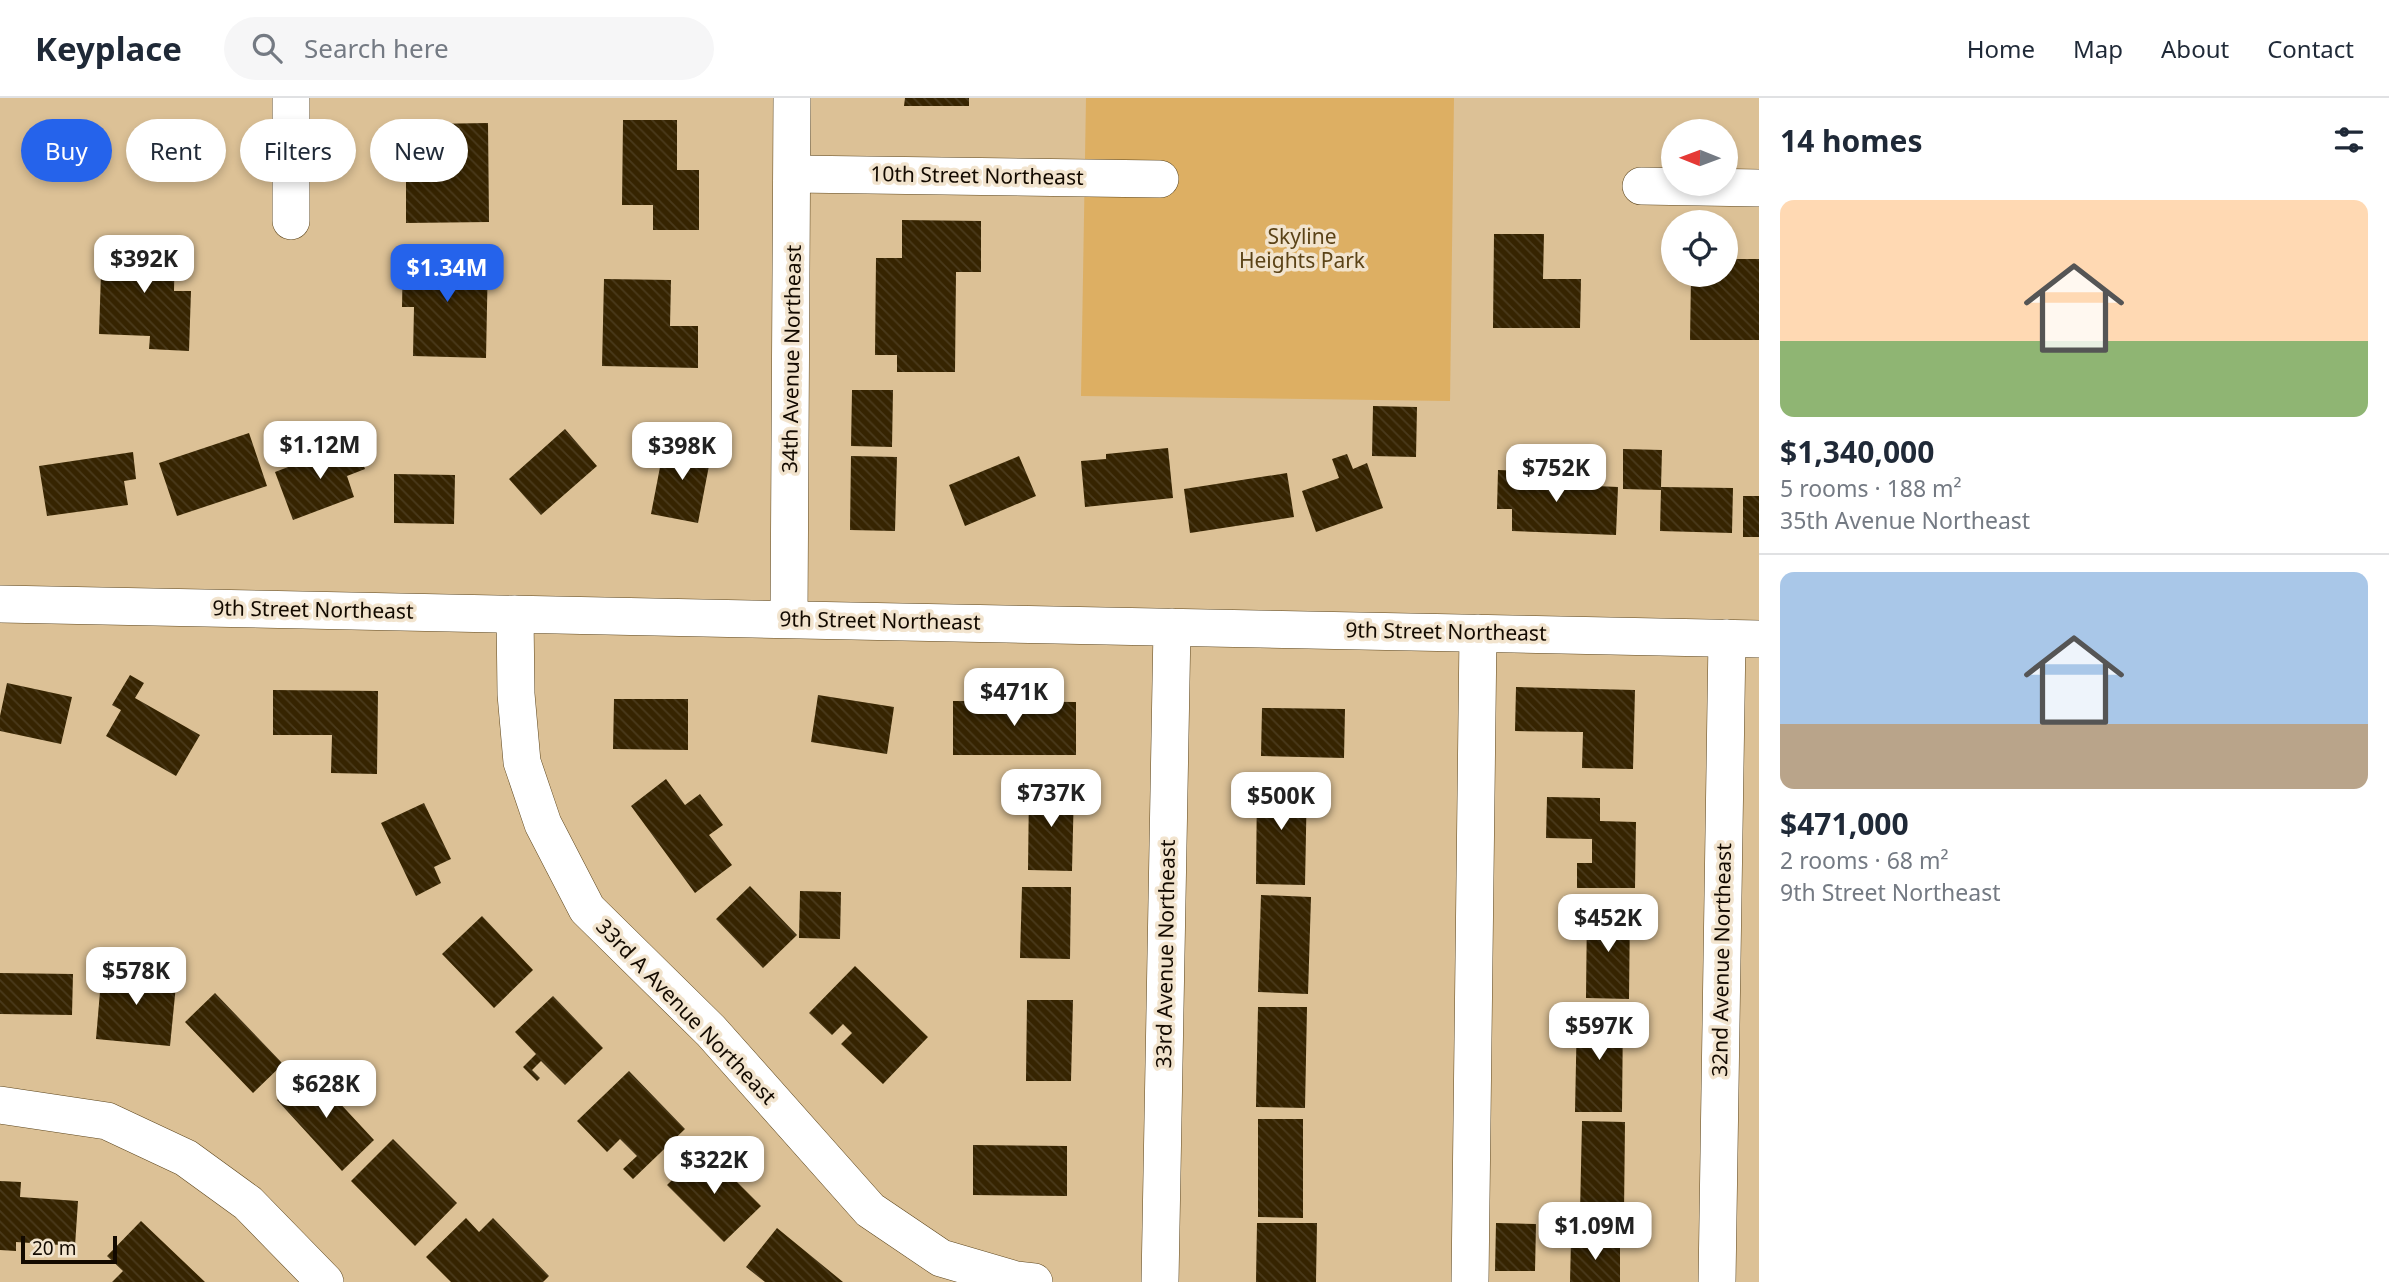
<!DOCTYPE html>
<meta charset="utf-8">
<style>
:root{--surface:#fff;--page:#f6f6f7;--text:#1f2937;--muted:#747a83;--line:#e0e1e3;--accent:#2563eb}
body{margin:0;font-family:"Noto Sans",sans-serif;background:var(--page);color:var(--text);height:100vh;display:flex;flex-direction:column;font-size:26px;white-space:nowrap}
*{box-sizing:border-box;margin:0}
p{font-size:23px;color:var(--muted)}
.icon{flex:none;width:38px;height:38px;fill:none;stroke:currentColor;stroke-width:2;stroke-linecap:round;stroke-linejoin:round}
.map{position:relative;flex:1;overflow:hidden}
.details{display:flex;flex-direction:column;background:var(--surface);width:630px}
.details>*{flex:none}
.guide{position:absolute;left:21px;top:21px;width:665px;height:63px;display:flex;gap:14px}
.needle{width:46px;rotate:271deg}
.tools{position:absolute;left:1661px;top:21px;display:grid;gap:14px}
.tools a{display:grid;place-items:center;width:77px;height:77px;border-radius:50%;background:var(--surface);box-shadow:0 4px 10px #0003;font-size:35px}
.scale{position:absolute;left:21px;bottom:18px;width:96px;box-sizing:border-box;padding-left:7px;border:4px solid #130a00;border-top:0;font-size:19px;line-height:24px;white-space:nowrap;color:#130a00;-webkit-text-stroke:5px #f2e4ce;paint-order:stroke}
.price{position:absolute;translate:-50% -60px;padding:0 16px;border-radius:14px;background:#fff;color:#222;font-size:23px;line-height:46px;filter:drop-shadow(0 2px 4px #0008)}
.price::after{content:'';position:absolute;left:50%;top:42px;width:21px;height:16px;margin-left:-10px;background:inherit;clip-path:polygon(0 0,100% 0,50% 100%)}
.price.selected{background:var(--accent);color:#fff}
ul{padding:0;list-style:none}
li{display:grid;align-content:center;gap:14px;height:371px;padding:0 21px}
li+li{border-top:2px solid var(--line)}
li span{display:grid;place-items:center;height:217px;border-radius:14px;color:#555}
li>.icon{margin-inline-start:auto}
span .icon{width:126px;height:126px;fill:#fffc;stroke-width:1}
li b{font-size:30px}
h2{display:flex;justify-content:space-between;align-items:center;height:84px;padding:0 21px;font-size:30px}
.chip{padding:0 24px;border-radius:32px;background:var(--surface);box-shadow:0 4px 10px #0003;font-size:24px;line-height:63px}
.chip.selected{background:var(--accent);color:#fff}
header{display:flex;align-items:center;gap:42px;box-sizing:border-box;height:98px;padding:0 35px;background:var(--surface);border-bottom:2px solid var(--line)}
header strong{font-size:33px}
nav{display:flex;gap:38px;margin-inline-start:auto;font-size:24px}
.search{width:490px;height:63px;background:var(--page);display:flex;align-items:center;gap:18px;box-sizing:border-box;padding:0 24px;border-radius:38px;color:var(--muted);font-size:26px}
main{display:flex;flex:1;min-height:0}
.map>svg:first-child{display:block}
.park{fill:#ddaf63}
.building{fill:url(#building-back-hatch)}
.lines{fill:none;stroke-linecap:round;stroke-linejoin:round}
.minor-casing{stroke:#5c451c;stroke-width:38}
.minor{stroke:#fff;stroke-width:37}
.labels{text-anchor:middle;stroke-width:7;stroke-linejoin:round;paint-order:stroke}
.street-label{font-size:21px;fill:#130a00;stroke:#f2e4ce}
.park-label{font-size:21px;fill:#5b4317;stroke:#f2e4ce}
</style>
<header>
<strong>Keyplace</strong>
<div class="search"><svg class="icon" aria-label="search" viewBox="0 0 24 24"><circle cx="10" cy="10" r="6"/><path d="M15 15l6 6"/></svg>Search here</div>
<nav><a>Home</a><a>Map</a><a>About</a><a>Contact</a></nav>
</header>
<main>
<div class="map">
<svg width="1759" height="1184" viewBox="0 0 1759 1184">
<defs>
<pattern id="building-back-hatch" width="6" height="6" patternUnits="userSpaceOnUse" patternTransform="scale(1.75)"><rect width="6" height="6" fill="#362401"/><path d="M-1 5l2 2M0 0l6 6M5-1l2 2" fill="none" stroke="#4a3a1c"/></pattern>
</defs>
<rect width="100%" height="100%" fill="#dcc196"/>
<path class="park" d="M1086 0H1454L1450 303 1081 298Z"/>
<path class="building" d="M905 0H969V8H904Z
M623 22H677V72H699V132H653V107H622Z
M488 25 489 124 406 125V80H428L427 26Z
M902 122 981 123V174H956L955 274H897V257H875L876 160H902Z
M1494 136H1544L1543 181H1581L1580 230H1493Z
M102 144 175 146 174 193H191L189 253 149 251 150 238 99 236Z
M403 156 488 159 486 260 413 258 414 209H402Z
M1726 161H1759V242H1690L1691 179H1722V177H1726Z
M604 181 671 182 670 228H698V270L602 268Z
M852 292H893L892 349 851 348Z
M1373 308 1417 309 1416 359 1372 358Z
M565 331 597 368 541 417 509 381Z
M249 335 267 388 177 418 159 365Z
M665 343 712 352 698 425 651 416Z
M354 344 365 371 347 378 354 399 293 422 275 374Z
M1168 350 1173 400 1085 409 1081 363 1106 361V356Z
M1623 351 1662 352 1661 389 1733 390 1732 435 1660 433 1661 392 1623 391Z
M133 354 136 381 124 383 128 407 47 418 39 368Z
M1347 356 1353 371 1367 365 1383 410 1316 434 1302 393 1339 380 1332 361Z
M851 358 897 359 895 433 850 432Z
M1019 358 1036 398 965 428 949 387Z
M1498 372 1553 374V386L1618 389 1616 437 1512 433V411H1497Z
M1287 375 1294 419 1190 435 1184 391Z
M394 376 455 377 454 426 394 425Z
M1743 398H1759V439H1743Z
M130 577 144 585 135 600 200 637 176 678 106 638 121 612 112 607Z
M7 585 72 599 61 646 0 633V618Z
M1516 589 1635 592 1633 671 1582 670 1583 634 1515 633Z
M273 592 378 593 377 676 331 675 332 637H273Z
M818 597 894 609 887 656 811 644Z
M614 601H688V652L613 651Z
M953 603 1076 604V657H953Z
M1262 610 1345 611 1344 660 1261 658Z
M666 681 685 707 700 696 723 727 709 737 732 767 695 795 631 708Z
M1257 682H1307L1305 787 1256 786Z
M1029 689 1074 690 1072 773 1028 772Z
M1547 699 1600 700V723L1636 724 1635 790H1577V765H1592V741L1546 740Z
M424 705 451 761 434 769 441 785 416 798 381 725Z
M750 788 797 837 763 870 716 821Z
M1022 789H1071L1070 861 1020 860Z
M800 793 841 794 840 841 799 840Z
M1261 797 1311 799 1308 896 1258 894Z
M1587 810 1630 811 1629 901 1586 900Z
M482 818 533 872 494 910 442 856Z
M855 868 928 939 883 986 841 946 852 935 843 926 832 937 809 915Z
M102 870 177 877 170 948 96 941Z
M0 875 73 876 72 917 0 916Z
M215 895 283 966 253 995 185 924Z
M553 898 603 950 565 987 541 963 532 972 540 980 537 983 523 969 536 956 515 934Z
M1027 902H1073L1071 983H1026Z
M1258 909H1307L1305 1010 1256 1009Z
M1577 914 1623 915 1622 1014H1575Z
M309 972 374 1042 342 1073 277 1002Z
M629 973 685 1031 633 1081 623 1071 637 1058 620 1041 607 1054 577 1023Z
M1258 1021H1303V1120L1258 1119Z
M1582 1023 1625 1024 1624 1115H1580Z
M393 1041 457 1105 415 1148 351 1083Z
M973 1047 1067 1048V1098L973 1097Z
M704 1051 761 1108 724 1144 667 1087Z
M0 1083 21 1084 20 1099 78 1103 75 1148 16 1144V1153L0 1152Z
M466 1120 479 1134 493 1120 549 1178 543 1184H451L426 1159Z
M141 1123 205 1184H112L123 1173 107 1158Z
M1257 1125H1317L1316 1184H1256Z
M1496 1125 1536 1126 1535 1173H1495Z
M777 1130 843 1184H765L746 1169Z
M1571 1143 1620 1144V1184H1570Z"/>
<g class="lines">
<g class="minor-casing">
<path id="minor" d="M793 76 1160 81
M1641 88 1759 90
M291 123V0
M0 506 1759 541
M515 516 516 596 522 664 543 726 587 811 711 933 870 1112 941 1160 1016 1182 1034 1184
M789 521 792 0
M0 1007 107 1023 186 1060 248 1105 325 1184
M1160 1184 1172 529
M1470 1184 1478 535
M1717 1184 1727 540"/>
</g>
<use href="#minor" class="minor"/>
</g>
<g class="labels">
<g class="street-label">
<text transform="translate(977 78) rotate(1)" y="7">10th Street Northeast</text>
<text transform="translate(792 261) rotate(-89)" y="7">34th Avenue Northeast</text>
<text transform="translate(313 512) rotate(1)" y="7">9th Street Northeast</text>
<text transform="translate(880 523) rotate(1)" y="7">9th Street Northeast</text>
<text transform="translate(1446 534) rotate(1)" y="7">9th Street Northeast</text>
<text transform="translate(1166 856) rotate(-89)" y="7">33rd Avenue Northeast</text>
<text transform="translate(1722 862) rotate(-89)" y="7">32nd Avenue Northeast</text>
<text transform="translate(686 914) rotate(46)" y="7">33rd A Avenue Northeast</text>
</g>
<g class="park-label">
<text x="1302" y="146">Skyline<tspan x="1302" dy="24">Heights Park</tspan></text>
</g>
</g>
</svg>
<div class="tools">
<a><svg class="needle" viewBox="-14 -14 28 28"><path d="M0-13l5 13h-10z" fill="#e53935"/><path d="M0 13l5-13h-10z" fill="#747a83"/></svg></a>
<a><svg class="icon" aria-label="locate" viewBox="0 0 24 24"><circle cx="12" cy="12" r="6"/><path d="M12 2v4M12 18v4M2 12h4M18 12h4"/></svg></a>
</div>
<div class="scale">20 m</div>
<b class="price" style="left:144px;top:197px">$392K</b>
<b class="price selected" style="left:447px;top:206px">$1.34M</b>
<b class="price" style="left:320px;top:383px">$1.12M</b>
<b class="price" style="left:682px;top:384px">$398K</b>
<b class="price" style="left:1556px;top:406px">$752K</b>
<b class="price" style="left:1014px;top:630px">$471K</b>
<b class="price" style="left:1051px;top:731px">$737K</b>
<b class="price" style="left:1281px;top:734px">$500K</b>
<b class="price" style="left:1608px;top:856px">$452K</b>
<b class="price" style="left:136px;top:909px">$578K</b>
<b class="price" style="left:1599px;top:964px">$597K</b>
<b class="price" style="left:326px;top:1022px">$628K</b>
<b class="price" style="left:714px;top:1098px">$322K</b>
<b class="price" style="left:1595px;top:1164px">$1.09M</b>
<div class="guide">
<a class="chip selected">Buy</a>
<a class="chip">Rent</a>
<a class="chip">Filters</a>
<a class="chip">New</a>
</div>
</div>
<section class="details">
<h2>14 homes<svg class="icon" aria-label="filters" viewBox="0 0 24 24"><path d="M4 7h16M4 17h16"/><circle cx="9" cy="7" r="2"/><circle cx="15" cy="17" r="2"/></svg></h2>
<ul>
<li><span style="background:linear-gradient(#ffd9b3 65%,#8fb573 0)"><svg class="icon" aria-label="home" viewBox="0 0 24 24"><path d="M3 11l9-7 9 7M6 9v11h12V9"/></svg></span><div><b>$1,340,000</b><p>5 rooms · 188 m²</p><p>35th Avenue Northeast</p></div></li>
<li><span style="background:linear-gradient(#a9c7e8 70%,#b9a48a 0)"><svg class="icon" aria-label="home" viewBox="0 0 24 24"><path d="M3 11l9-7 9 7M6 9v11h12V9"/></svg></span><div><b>$471,000</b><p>2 rooms · 68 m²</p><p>9th Street Northeast</p></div></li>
</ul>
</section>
</main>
